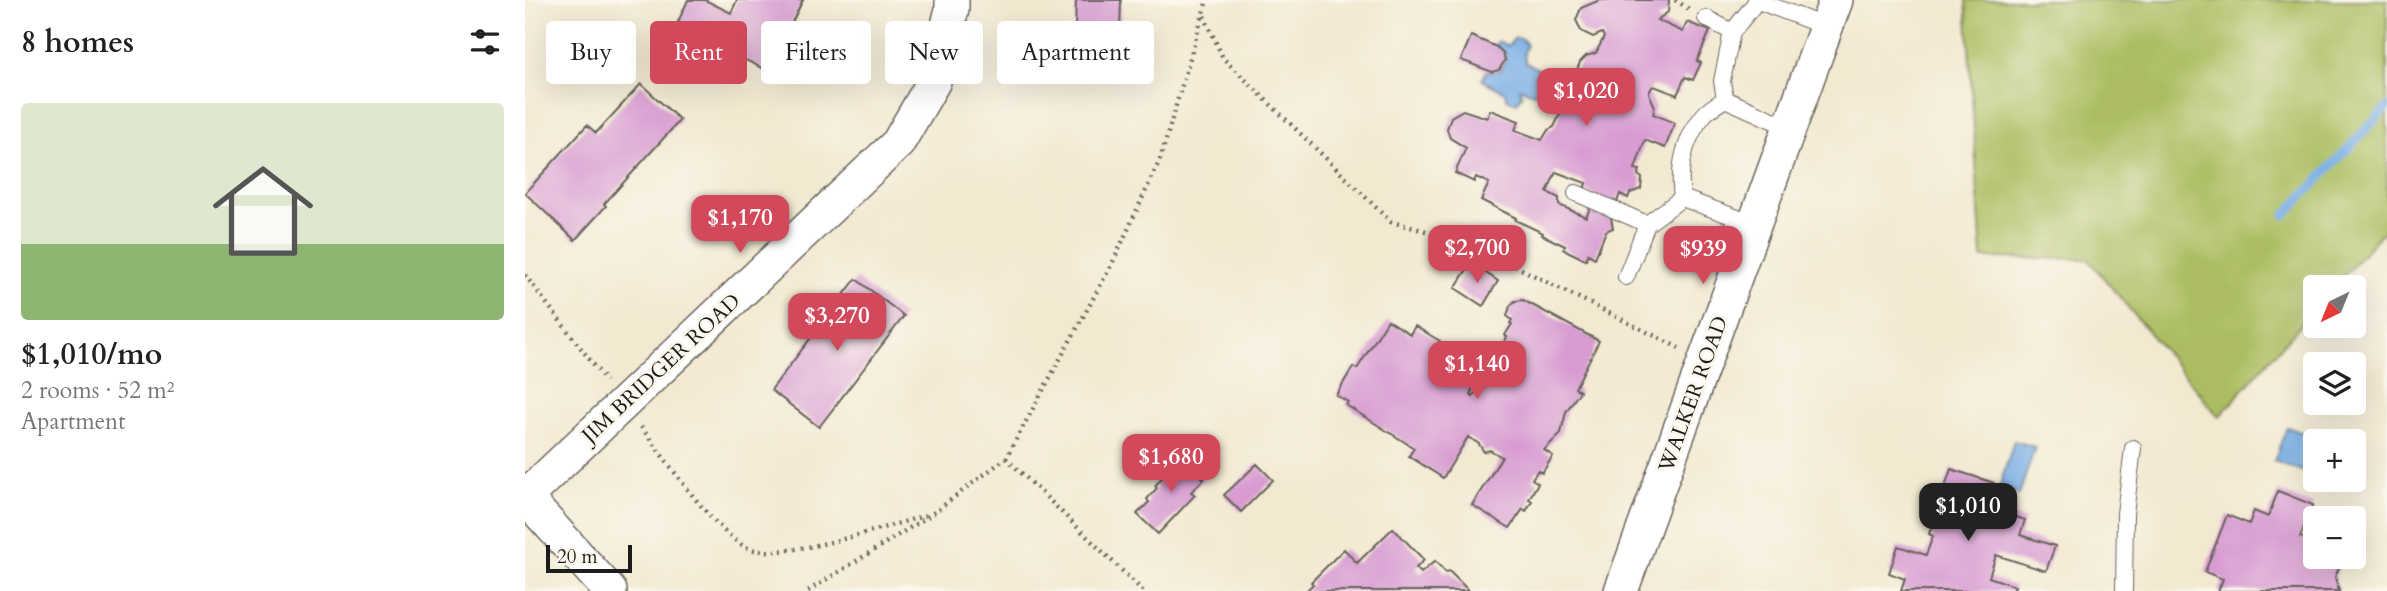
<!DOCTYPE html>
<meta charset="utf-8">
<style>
:root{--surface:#fff;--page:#f2f2f2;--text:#202124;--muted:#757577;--line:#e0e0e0;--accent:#d1495b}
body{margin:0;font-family:Cardo,serif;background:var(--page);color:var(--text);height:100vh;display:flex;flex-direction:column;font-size:26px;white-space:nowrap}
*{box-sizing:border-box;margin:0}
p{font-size:23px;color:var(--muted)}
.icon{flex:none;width:38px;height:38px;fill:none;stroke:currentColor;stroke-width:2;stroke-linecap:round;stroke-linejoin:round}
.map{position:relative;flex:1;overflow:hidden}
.panel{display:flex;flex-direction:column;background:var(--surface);width:525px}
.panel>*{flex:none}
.top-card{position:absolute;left:21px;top:21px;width:665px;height:63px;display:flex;gap:14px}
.needle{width:46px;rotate:223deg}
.tools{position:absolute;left:1778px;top:275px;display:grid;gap:14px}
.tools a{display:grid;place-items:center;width:63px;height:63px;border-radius:7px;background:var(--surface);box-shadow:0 7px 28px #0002;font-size:35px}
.scale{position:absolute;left:21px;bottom:18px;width:86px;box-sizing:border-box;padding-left:7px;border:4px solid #1c1c1c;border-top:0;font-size:19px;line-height:24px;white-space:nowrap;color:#1c1c1c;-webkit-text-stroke:5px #fbf7ec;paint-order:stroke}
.price{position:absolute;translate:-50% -60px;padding:0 16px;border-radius:14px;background:var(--accent);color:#fff;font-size:23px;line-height:46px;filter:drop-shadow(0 2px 4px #0008)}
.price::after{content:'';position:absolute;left:50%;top:42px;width:21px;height:16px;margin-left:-10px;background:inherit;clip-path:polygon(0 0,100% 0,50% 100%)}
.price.selected{background:#222;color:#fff}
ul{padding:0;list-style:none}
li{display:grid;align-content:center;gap:14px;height:371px;padding:0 21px}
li+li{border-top:2px solid var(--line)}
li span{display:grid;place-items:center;height:217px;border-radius:7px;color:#555}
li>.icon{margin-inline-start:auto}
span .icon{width:126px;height:126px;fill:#fffc;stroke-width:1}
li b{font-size:30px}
h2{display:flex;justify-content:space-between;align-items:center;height:84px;padding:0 21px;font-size:30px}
.tag{padding:0 24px;border-radius:7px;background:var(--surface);box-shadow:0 7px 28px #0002;font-size:24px;line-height:63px}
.tag.selected{background:var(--accent);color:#fff}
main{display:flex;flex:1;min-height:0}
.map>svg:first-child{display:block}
.green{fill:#abbd60;stroke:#646c3e;stroke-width:2}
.water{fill:#75ace4;stroke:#486480;stroke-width:2}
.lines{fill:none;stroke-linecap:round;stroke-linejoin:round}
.stream{stroke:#75ace4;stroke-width:9}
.building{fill:#d89bd2;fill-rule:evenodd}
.lane-casing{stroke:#67645b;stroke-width:18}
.street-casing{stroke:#67645b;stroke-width:36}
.path{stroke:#67645b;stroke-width:4.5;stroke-dasharray:2 5;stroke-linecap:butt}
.lane{stroke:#fff;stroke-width:16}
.street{stroke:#fff;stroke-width:33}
.labels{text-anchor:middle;stroke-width:6;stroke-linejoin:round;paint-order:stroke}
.street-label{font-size:21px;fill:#1c1c1c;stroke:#fbf7ec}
</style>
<main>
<section class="panel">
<h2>8 homes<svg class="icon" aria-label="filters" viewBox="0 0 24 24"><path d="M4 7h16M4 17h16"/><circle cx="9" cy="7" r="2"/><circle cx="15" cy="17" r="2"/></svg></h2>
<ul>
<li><span style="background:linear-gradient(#dfe7d0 65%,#8fb573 0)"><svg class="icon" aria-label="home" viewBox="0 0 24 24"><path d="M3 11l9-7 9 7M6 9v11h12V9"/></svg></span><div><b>$1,010/mo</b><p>2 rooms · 52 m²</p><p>Apartment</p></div></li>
</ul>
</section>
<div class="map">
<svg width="1862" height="591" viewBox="0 0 1862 591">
<rect width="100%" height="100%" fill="#fbf7ec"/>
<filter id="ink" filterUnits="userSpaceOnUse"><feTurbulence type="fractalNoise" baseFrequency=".0143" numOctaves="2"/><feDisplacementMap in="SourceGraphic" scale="14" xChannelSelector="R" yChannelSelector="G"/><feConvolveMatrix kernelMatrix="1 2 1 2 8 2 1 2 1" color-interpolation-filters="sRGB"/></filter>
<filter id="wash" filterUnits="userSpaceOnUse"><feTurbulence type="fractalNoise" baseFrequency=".00686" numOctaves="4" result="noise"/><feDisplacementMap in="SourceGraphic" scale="28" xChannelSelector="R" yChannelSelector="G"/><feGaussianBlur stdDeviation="1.57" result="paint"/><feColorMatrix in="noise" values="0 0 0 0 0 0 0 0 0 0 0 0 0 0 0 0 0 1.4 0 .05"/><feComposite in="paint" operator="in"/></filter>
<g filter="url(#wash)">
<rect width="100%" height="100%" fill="#f2e9d1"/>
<path class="green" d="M1441 0H1862V227L1809 287H1790V308L1694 417 1563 259 1457 258Z"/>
<path class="water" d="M990 38 997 39 1002 45 999 53 1001 63 1019 72 1021 80 1017 89H1013L1009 93 994 88 997 95 992 102 982 99 980 92 957 80 961 72 976 70 980 60 978 51 970 45 973 41 983 46Z
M1762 427 1800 441H1790V476L1749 461Z
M1489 441 1510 447 1494 495 1474 488Z"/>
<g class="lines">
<path class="stream" d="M1760 215 1862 107"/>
</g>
<g id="blocks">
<path class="building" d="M163 0H180L206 13 212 0H278L243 71 198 49 200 45 153 22Z
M551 0H596L595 33H589L588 45 552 43 553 31H550Z
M1075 0H1144L1143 12 1132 20 1158 32 1162 22 1185 31 1172 61 1176 63 1168 80 1160 77 1152 95 1129 86 1127 87 1124 93 1130 107 1128 114 1150 123 1140 148 1120 140 1110 169 1115 170 1113 175 1117 178 1116 189 1105 193 1103 198 1095 194 1086 218 1088 228 1081 231 1070 258 1063 254 1061 260 1038 249 1040 246 1017 235 1018 233 990 220 991 218 956 200 964 183 951 177 949 182 930 173 941 148 925 138 922 129 926 117 938 110 962 118 965 110 994 121 990 130 1017 140 1023 130 1029 127 1036 112 1029 108 1046 73 1050 75 1055 62 1061 56 1071 53 1079 37 1077 33 1068 37 1056 31 1051 20 1056 8ZM1031 172 1061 183 1059 190 1071 195 1061 217 1034 205V198L1022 192Z
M946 36 972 47 978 53 980 60 974 70 967 72 936 60Z
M116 84 155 120 79 204 81 206 50 240 0 193 62 125 71 133Z
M946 263 973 281 958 306 930 288Z
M331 279 379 316 294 427 246 390Z
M998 300 1074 341 1050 388 1055 391 1041 412 1036 433 1019 450 1028 456 1017 473 1013 470 1007 479 1013 483 1004 499 1007 501 1001 511 998 509 985 528 947 505 977 457 965 450 959 452 954 444 943 437 918 478 884 456 889 448 821 405 823 402 811 395 828 367 832 369 863 320 885 334 890 326 915 341 906 357 921 366 918 371 925 375 927 371 950 385 945 394 948 396 982 337 980 335 987 324 985 323 987 320 982 316 985 306 990 301Z
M655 453 679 479 666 492 670 495 633 534 612 514 624 502 622 499 632 488 630 486 643 470 641 467Z
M732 464 748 480 716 512 699 495Z
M1426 469 1469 483 1461 507 1500 520 1495 535 1530 546 1521 571 1471 555 1464 577 1490 586 1488 591H1376L1380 579 1364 573 1373 546 1401 555 1408 536 1404 534Z
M1753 491 1788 505 1775 537 1790 543V556H1819L1810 577 1814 591H1693L1698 579 1680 572 1702 515 1724 524 1729 511 1743 517Z
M868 528 899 560 891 568 896 573 910 561 921 573 924 571 944 591H781L788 584 786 582 819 549 832 563Z"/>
</g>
</g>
<g filter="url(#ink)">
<use href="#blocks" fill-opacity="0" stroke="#67645b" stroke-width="2"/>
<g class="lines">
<g class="lane-casing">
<path id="lane" d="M1231 0 1301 27
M1181 18 1207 32
M1200 99 1265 128
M1051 193 1122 224
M1157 198 1229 224
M1101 277 1122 224 1157 198C1153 169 1159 140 1178 116 1183 109 1193 104 1200 99L1197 81 1207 32 1232 1
M1599 591 1600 514 1608 448"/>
</g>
<g class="street-casing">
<path id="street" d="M85 591 0 497 373 143 409 81 427 9V0
M1096 591 1311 0"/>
</g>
<path class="path" d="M1150 0 1164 9
M679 16 698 58 866 222 940 241 1154 348
M0 275 81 381
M116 427C137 454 195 541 226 549 265 560 360 526 403 515
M481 458 618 591
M283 591 407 514 481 458 587 264 635 160 682 0"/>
<use href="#lane" class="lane"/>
<use href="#street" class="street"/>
</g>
</g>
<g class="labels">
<g class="street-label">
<text transform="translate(136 368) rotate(-43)" y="7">JIM BRIDGER ROAD</text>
<text transform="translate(1168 394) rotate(-70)" y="7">WALKER ROAD</text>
</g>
</g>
</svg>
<div class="tools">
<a><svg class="needle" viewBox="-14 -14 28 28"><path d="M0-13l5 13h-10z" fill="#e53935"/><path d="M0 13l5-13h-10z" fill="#757577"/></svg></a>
<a><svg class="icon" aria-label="layers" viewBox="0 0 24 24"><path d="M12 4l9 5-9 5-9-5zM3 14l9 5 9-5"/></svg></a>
<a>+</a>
<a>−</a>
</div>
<div class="scale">20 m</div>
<b class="price" style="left:1061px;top:128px">$1,020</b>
<b class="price" style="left:215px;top:255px">$1,170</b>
<b class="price" style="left:952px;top:285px">$2,700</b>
<b class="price" style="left:1178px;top:286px">$939</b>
<b class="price" style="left:312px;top:353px">$3,270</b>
<b class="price" style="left:952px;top:401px">$1,140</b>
<b class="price" style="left:646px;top:494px">$1,680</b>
<b class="price selected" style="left:1443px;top:543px">$1,010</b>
<div class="top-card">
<a class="tag">Buy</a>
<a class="tag selected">Rent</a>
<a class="tag">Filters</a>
<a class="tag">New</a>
<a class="tag">Apartment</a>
</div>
</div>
</main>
